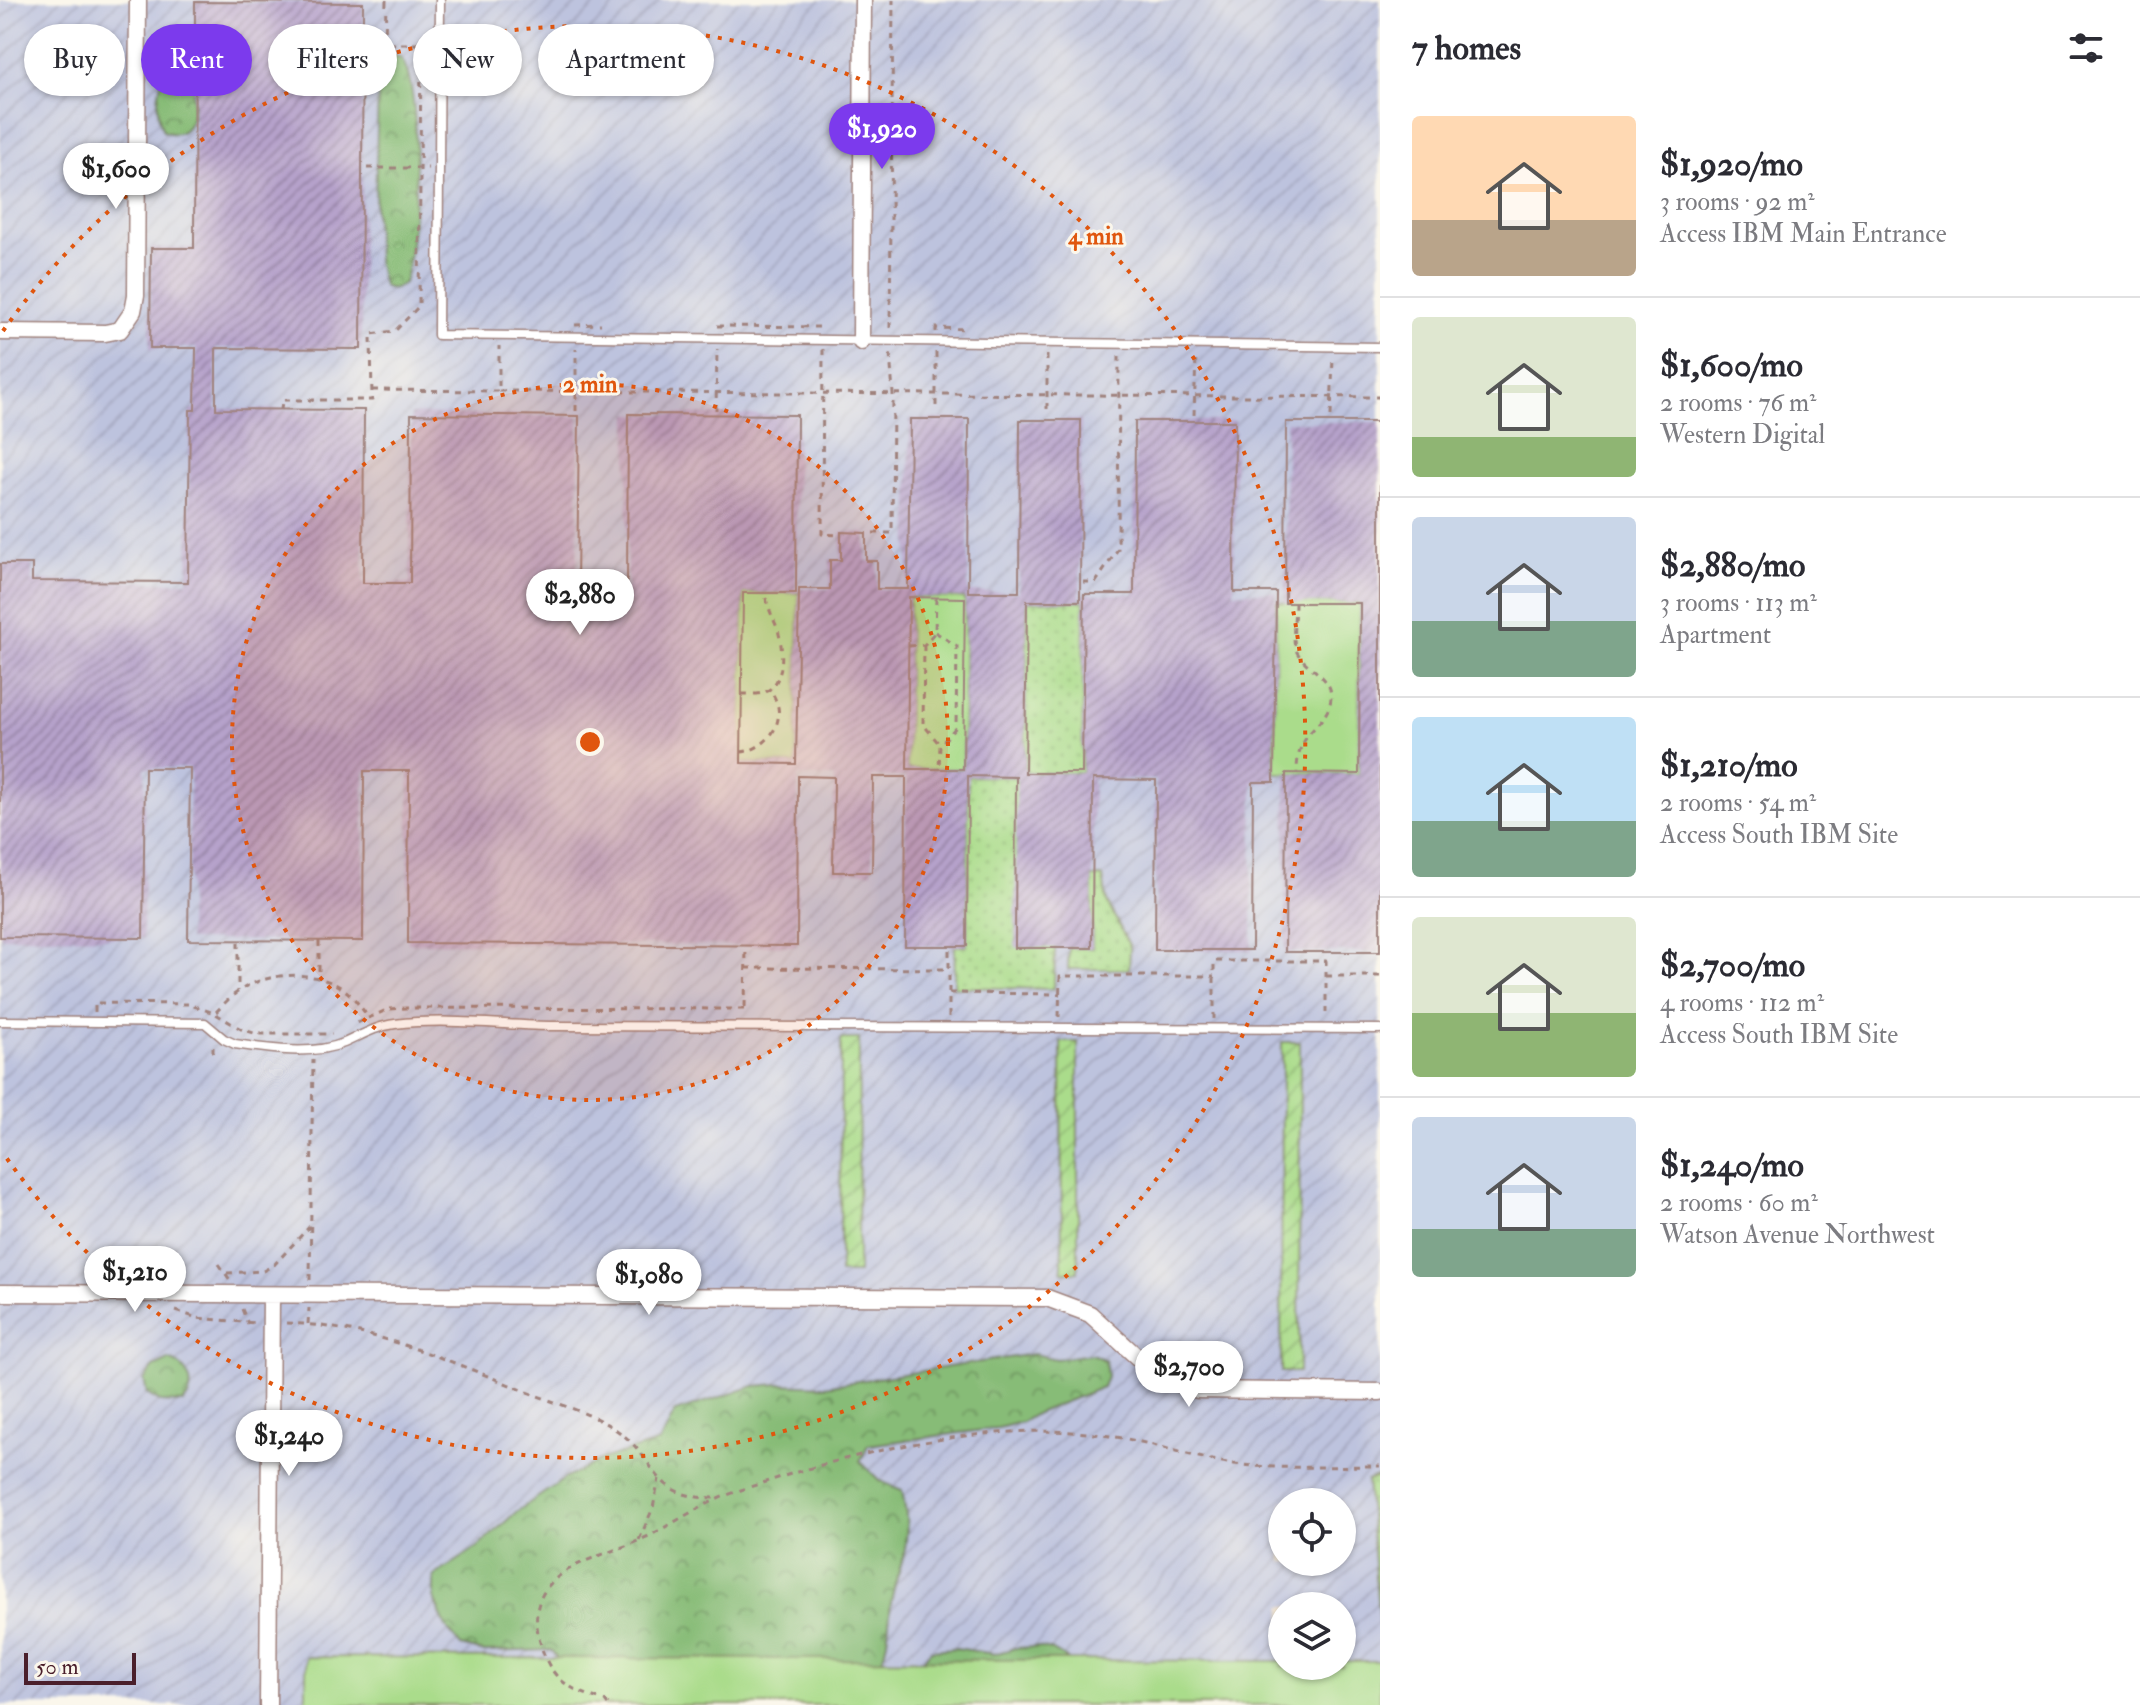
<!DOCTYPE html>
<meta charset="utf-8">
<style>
:root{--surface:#fff;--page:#f7f7f7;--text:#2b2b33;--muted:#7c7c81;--line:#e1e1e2;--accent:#7c3aed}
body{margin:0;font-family:"IM FELL Double Pica",serif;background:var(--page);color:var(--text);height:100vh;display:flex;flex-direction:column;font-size:30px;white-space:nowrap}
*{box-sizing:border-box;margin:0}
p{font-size:26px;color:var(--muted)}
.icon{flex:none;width:44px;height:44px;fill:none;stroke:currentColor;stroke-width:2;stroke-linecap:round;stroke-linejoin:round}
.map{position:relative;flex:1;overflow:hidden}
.side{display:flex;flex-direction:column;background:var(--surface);width:760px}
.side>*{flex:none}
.guide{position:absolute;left:24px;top:24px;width:760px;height:72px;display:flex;gap:16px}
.fabs{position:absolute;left:1268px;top:1488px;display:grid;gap:16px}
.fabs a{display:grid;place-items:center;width:88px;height:88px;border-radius:50%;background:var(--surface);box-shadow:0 2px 6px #0004;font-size:40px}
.scale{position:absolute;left:24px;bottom:20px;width:112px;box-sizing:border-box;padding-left:8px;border:4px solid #4a1f2b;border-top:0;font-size:22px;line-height:28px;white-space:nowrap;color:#4a1f2b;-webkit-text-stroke:6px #fbf7ec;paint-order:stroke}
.price{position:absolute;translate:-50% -68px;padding:0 18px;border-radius:28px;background:#fff;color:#222;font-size:26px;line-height:52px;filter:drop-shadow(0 2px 4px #0008)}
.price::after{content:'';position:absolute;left:50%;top:48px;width:24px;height:18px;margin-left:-12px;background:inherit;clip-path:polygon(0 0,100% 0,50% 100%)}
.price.active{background:var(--accent);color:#fff}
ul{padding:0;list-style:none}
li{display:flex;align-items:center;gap:24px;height:200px;padding:0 32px}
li+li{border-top:2px solid var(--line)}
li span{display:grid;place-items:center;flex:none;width:224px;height:160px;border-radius:8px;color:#555}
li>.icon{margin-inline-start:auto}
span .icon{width:96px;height:96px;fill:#fffc;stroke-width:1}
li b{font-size:34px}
h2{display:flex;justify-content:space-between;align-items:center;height:96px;padding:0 32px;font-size:34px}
.pill{padding:0 28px;border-radius:36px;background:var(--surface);box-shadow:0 2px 6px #0004;font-size:28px;line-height:72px}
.pill.active{background:var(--accent);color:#fff}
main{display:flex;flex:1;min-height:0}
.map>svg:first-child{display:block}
.industrial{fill:url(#industrial-furrows);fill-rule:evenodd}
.grass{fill:url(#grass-dots);stroke:#7a7e5b;stroke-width:2}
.forest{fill:url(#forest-crowns);stroke:#686e51;stroke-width:2}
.park{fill:#aadc8b;stroke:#7a7e5b;stroke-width:2}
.garden{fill:url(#garden-furrows);stroke:#7a7e5b;stroke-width:2}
.building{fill:url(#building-hatch);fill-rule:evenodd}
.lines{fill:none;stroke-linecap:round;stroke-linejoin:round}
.lane-casing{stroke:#a0837e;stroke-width:11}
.street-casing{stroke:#a0837e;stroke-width:19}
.path{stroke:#a0837e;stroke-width:3;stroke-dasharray:6 6;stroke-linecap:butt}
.lane{stroke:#fff;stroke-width:8}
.street{stroke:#fff;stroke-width:16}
.ring{fill:none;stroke:#e0560e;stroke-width:4;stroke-dasharray:4 8}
.centre{fill:#e0560e;stroke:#fbf7ec;stroke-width:4}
.ring-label{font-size:24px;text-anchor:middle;font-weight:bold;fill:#e0560e;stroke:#fbf7ec;stroke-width:6;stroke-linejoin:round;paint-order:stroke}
</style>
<main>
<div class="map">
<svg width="1380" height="1705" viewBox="0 0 1380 1705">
<defs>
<pattern id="industrial-furrows" width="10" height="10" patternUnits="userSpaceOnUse" patternTransform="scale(2)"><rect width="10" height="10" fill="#bdc3de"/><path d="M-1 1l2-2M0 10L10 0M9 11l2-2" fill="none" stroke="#a4a7bf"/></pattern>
<pattern id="grass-dots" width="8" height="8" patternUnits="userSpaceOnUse" patternTransform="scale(2)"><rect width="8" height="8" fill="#aadc8b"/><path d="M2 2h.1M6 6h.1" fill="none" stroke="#94bc78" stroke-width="1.8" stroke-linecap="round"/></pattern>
<pattern id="forest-crowns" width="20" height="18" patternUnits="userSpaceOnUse" patternTransform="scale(2)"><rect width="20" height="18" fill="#87bc77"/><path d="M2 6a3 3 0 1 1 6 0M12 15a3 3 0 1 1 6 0" fill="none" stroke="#709862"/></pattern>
<pattern id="garden-furrows" width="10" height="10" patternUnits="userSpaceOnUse" patternTransform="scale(2)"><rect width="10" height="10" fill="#aadc8b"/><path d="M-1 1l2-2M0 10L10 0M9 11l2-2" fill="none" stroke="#94bc78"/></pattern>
<pattern id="building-hatch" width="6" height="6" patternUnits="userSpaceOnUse" patternTransform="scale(2)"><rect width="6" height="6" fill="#b6a2cb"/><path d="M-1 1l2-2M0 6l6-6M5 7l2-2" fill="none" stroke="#9683a5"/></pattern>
</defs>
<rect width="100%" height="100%" fill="#fbf7ec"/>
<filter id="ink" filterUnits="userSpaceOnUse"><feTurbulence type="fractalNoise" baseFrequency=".0125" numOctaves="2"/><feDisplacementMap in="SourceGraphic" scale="16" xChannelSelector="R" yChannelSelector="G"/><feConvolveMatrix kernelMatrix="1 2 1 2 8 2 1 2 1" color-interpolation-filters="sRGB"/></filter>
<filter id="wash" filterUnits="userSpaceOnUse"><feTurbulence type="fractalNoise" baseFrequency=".006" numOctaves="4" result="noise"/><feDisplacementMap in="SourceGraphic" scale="32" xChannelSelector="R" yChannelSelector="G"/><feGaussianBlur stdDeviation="1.8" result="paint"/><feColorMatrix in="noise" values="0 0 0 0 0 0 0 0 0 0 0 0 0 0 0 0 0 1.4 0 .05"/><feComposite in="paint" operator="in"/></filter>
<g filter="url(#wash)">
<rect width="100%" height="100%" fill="#f6e7d1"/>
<path class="industrial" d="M0 0H1380V1661H1342V1606H1282V1661L307 1705H0ZM1282 1502H1342V1562H1282Z"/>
<path class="grass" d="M1027 601H1084L1082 773H1025Z
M968 776 1016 777 1055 948 1054 989 954 987 955 946H967Z
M1092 877H1103L1107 902 1130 947 1129 969H1068L1069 948H1092Z
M1380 1476V1632L1367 1481Z"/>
<path class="forest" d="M388 55 400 57C425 87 416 244 404 283 397 288 391 291 383 286L377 260 375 209 378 90 379 70Z
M181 62C197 74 204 148 163 131 154 110 158 82 169 63Z
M1033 1354 1056 1359 1092 1354 1105 1360 1107 1376 1103 1387 1037 1413 1022 1422 998 1428 868 1445 860 1461 880 1481 902 1490C906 1511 909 1532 904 1554 900 1570 893 1586 891 1603 888 1626 889 1644 880 1666L890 1671 915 1670 931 1650 956 1648 994 1654 1015 1648 1038 1647 1051 1650 1073 1663 1081 1681 1078 1705H620L609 1695 576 1683 551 1650 484 1652 461 1646 446 1627 434 1599V1576L478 1547 516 1512 566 1478 601 1460 660 1442 675 1412 754 1386 779 1384 825 1386Z
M169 1360C189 1366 198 1388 183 1403L160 1402 147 1394 144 1380 154 1367Z"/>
<path class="park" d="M743 593H799L796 764 741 763Z
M909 597 965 598 963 769H907Z
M1276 602 1360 603 1359 774 1274 773Z
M306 1657 1282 1661V1666H1342V1661H1380V1705H306Z"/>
<path class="garden" d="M841 1039H859L858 1273H840Z
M1061 1042H1078V1272H1062Z
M1282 1042H1300L1299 1372H1281Z"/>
<g id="blocks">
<path class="building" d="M195 2 363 3 361 349 216 348V409L364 410 363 583H410L411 414 579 416 577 588H627L628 414 797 415 796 593H743L741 763 796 764 799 589H830V560H841V532L866 533V561H877V589H908L910 419H969L968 592H1019L1020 420H1081L1080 601H1027L1025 773H1082L1084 594H1134L1135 421H1235L1234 592H1276L1274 782H1253L1252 950H1155L1156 780 1093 779 1092 948H1015L1016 777 968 776 967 946H905L906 777H873L872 872H833L834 777 798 776 797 946 408 943 409 771H364L363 941 188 940 190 768H145L143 938 0 937V564H32V581L188 582 190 410H195L196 348H150L151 248H194ZM909 597 965 598 963 769H907Z
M1286 422H1380V952H1285L1286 773 1359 774 1360 603H1285Z"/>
</g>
</g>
<g filter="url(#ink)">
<use href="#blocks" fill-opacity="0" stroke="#a0837e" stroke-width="2"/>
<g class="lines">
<g class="lane-casing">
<path id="lane" d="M440 0 438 335 1380 347
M0 1021 205 1023 224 1039 235 1044C268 1049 312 1056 344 1043 360 1036 376 1026 395 1024 446 1018 502 1025 554 1026L1380 1029"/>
</g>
<g class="street-casing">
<path id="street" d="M0 332 105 333 120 330 133 311 136 295 138 0
M861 342 863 0
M0 1293 1047 1298 1090 1314 1157 1375 1198 1390 1380 1392
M268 1705 271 1296"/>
</g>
<path class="path" d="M386 0 385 44H430
M449 44 459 45
M367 168H428
M575 325 601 324
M717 326 823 327V329
M890 328 893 0
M936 332V328L968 329
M823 349 822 534 837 535
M936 352V412
M1047 355V414
M372 390 499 391V346
M499 391 1380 397
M281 410 282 400H372L371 334 395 331 419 306 421 44 429 33
M716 410 717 349
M576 411V349
M1194 415 1196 356
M1331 416 1333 356
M873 533H892L893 394 890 352
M1083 582H1096L1118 549 1119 356
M1295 603C1295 618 1291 639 1297 652 1305 668 1332 677 1331 696 1331 717 1312 726 1303 743 1298 752 1297 763 1297 773
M935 632 957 646 956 727 940 745 939 769
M924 645 923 724 940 745
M909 646 924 645 935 632 936 598
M742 694C750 694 760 695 767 691 786 680 783 648 778 630 773 617 767 607 765 593
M741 752C762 750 782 730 778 707 777 702 773 695 771 689
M319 941V979
M238 942V991
M746 968 949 969V949
M1326 976H1380
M949 993 1060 994
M745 1007 746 947
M95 1012V1003L188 1004 214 1013 241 1029 257 1034H332
M216 1012C223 1005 231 996 239 991 269 971 317 969 346 991 354 997 361 1008 367 1015
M949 1017V969
M1059 1017 1060 976H1214
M1214 1019V961H1326V1019
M357 1023 389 1009 406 1008 745 1009
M213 1053V1043
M219 1264 230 1280
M227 1273 263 1271 274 1265 310 1226
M310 1280 313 1060
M242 1309 248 1324
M176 1311 197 1318 255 1323
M286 1323C371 1326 447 1360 525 1391 554 1403 589 1412 615 1429 660 1459 648 1498 715 1498
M308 1324 309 1308
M639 1540 653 1508 659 1479
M608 1705 605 1701C565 1688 547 1678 538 1633 526 1570 594 1560 638 1541 665 1529 690 1511 718 1499 738 1490 760 1484 781 1477 879 1446 1008 1420 1110 1436 1152 1442 1192 1458 1234 1464 1282 1470 1332 1466 1380 1466"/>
<use href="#lane" class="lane"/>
<use href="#street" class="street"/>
</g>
</g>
<circle cx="590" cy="742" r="358" fill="#e0560e" fill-opacity=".12"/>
<g class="ring">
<circle cx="590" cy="742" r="358"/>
<path d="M3 331A716 716 0 1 1 3 1153"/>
</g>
<circle cx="590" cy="742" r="12" class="centre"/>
<g class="ring-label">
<text x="1096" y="244">4 min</text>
<text x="590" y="392">2 min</text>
</g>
</svg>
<div class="fabs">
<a><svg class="icon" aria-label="locate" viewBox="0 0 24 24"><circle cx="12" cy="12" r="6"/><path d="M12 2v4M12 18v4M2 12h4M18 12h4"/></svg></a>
<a><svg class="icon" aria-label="layers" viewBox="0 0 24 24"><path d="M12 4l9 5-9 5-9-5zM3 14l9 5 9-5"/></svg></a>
</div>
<div class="scale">50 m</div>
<b class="price active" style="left:882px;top:171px">$1,920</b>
<b class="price" style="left:116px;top:211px">$1,600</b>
<b class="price" style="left:580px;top:637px">$2,880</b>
<b class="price" style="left:135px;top:1314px">$1,210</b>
<b class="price" style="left:649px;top:1317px">$1,080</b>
<b class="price" style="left:1189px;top:1409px">$2,700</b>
<b class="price" style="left:289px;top:1478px">$1,240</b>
<div class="guide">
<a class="pill">Buy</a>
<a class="pill active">Rent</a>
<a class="pill">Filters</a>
<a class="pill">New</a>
<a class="pill">Apartment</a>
</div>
</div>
<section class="side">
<h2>7 homes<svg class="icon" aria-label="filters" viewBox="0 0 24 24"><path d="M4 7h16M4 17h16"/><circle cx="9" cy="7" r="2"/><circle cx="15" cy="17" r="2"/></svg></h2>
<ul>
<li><span style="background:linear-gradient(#ffd9b3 65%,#b9a48a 0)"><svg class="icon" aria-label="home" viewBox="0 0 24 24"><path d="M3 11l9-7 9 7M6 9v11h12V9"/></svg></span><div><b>$1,920/mo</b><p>3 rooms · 92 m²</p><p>Access IBM Main Entrance</p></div></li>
<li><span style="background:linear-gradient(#dfe7d0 75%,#8fb573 0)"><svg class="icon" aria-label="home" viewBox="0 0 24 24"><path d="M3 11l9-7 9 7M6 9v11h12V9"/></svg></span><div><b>$1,600/mo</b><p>2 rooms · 76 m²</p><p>Western Digital</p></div></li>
<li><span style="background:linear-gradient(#c9d6e8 65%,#7fa58c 0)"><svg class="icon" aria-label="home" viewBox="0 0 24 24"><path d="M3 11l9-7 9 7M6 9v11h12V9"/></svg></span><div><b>$2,880/mo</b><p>3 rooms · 113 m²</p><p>Apartment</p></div></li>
<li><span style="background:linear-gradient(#bfe0f5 65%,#7fa58c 0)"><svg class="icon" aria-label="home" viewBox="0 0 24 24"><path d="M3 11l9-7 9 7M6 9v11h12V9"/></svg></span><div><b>$1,210/mo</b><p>2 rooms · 54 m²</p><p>Access South IBM Site</p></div></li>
<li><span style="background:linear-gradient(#dfe7d0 60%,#8fb573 0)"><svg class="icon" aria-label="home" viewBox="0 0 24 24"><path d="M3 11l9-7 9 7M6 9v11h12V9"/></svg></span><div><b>$2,700/mo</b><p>4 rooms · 112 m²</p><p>Access South IBM Site</p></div></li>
<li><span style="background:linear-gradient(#c9d6e8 70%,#7fa58c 0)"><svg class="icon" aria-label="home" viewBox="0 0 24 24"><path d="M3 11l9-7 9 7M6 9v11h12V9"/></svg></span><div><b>$1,240/mo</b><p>2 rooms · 60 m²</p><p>Watson Avenue Northwest</p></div></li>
</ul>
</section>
</main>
